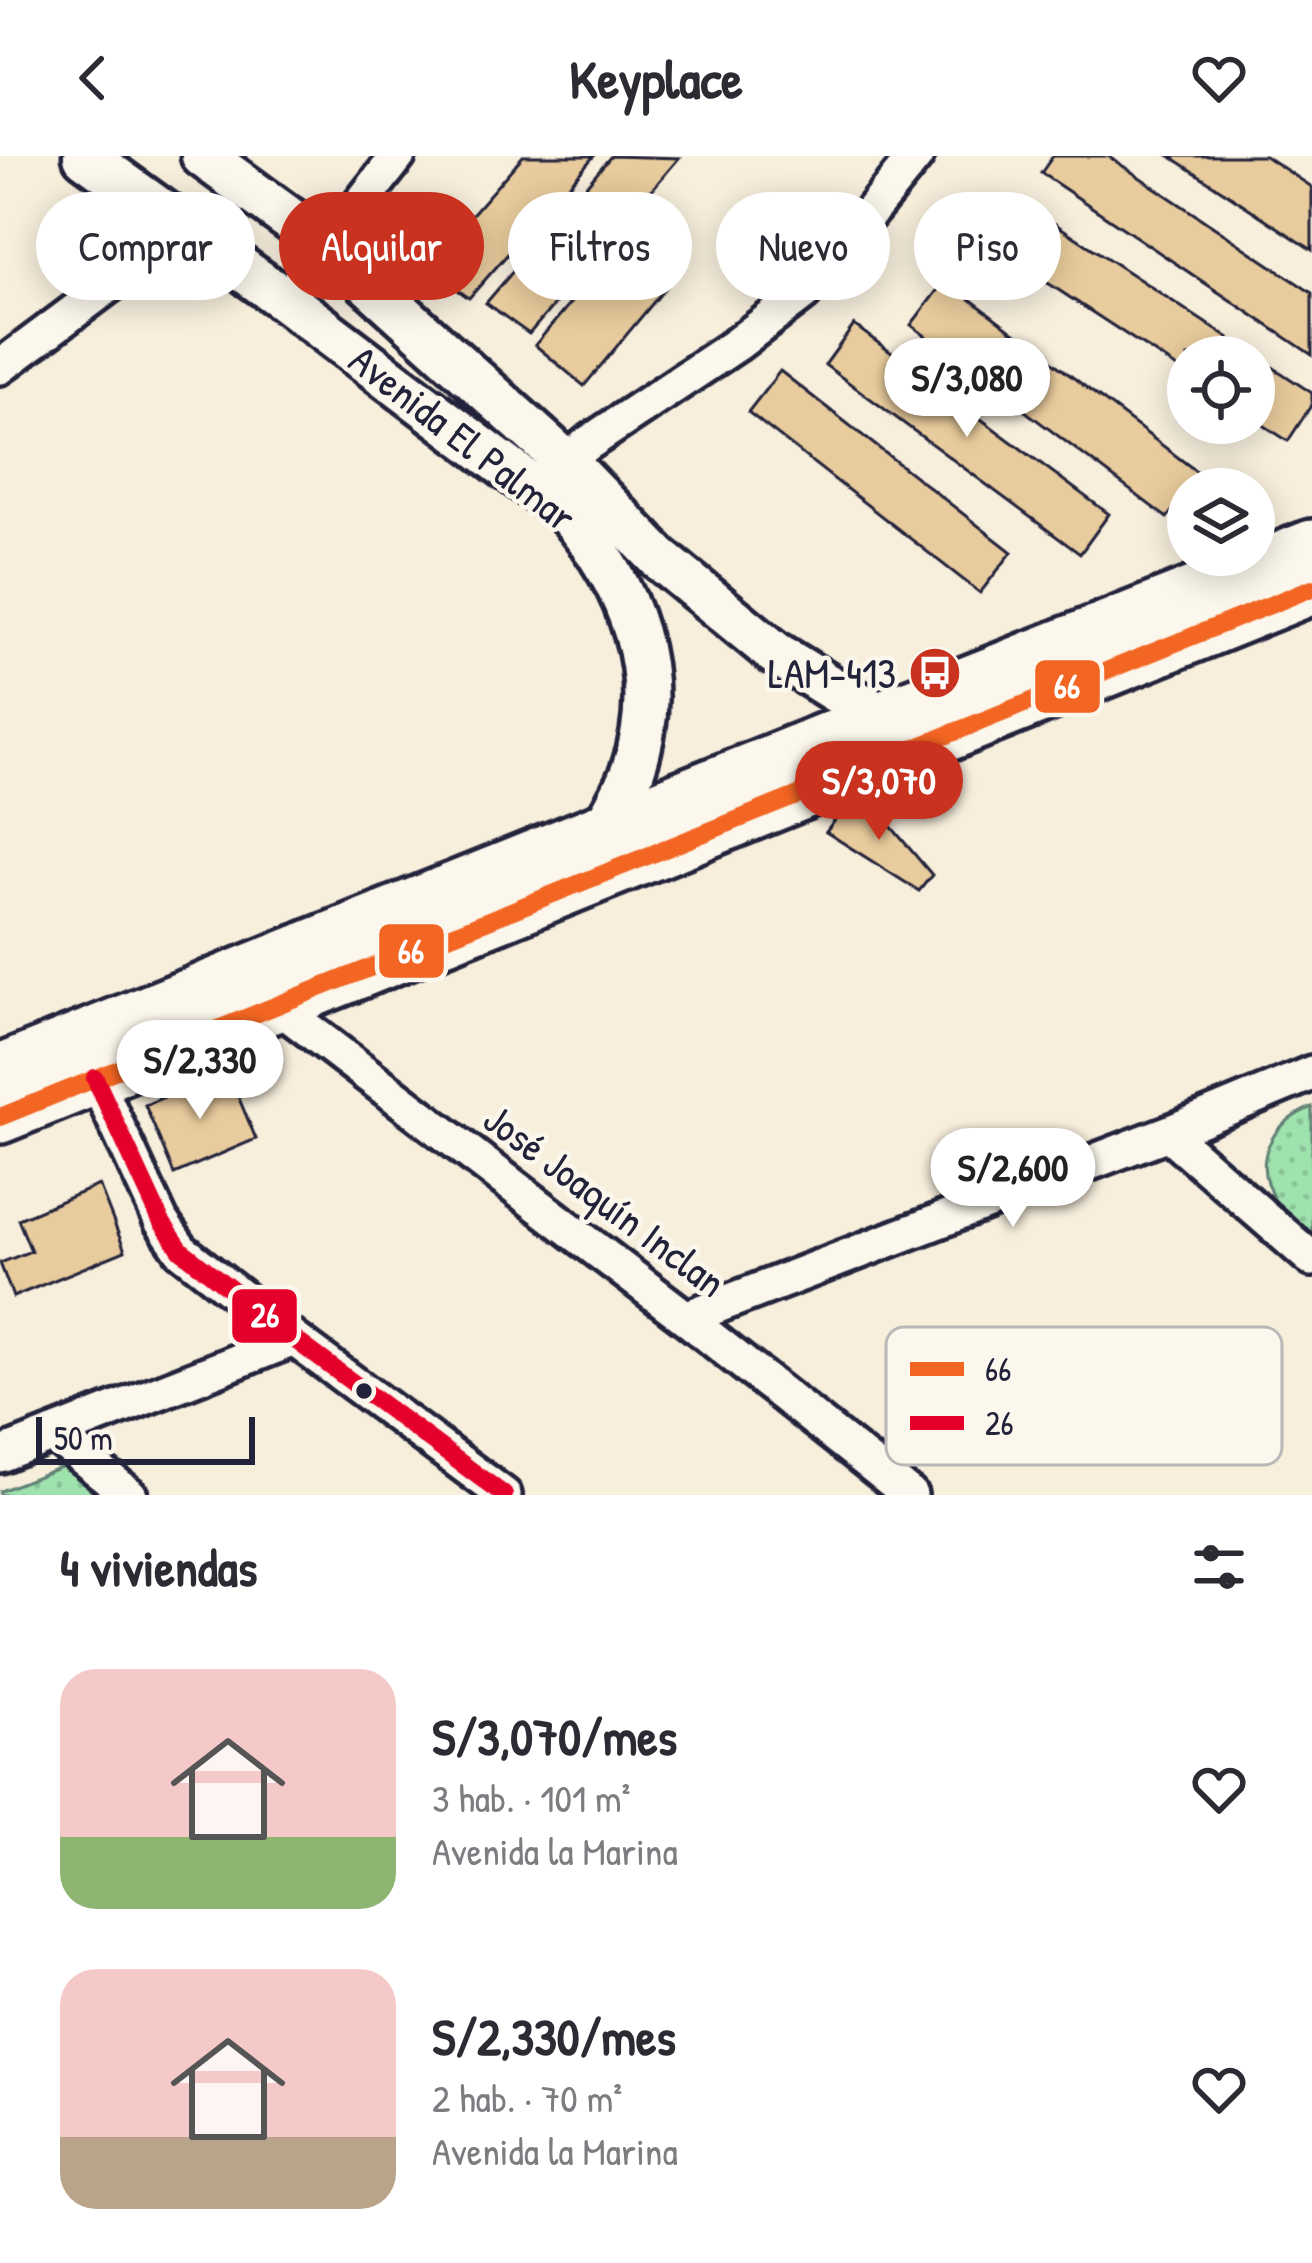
<!DOCTYPE html>
<html lang="es">
<meta charset="utf-8">
<style>
:root{--surface:#fff;--page:#f7f7f7;--text:#2b2b33;--muted:#7c7c81;--accent:#c8321e}
body{margin:0;font-family:"Patrick Hand",sans-serif;background:var(--page);color:var(--text);height:100vh;display:flex;flex-direction:column;font-size:45px;white-space:nowrap}
*{box-sizing:border-box;margin:0}
p{font-size:39px;color:var(--muted)}
.icon{flex:none;width:66px;height:66px;fill:none;stroke:currentColor;stroke-width:2;stroke-linecap:round;stroke-linejoin:round}
.map{position:relative;height:1339px;overflow:hidden}
.sheet{display:flex;flex-direction:column;background:var(--surface);flex:1}
.sheet>*{flex:none}
.hud{position:absolute;left:36px;top:36px;width:1242px;height:108px;display:flex;gap:24px}
.controls{position:absolute;left:1167px;top:180px;display:grid;gap:24px}
.controls a{display:grid;place-items:center;width:108px;height:108px;border-radius:50%;background:var(--surface);box-shadow:0 6px 30px #0003;font-size:60px}
.scale{position:absolute;left:36px;bottom:30px;width:219px;box-sizing:border-box;padding-left:12px;border:6px solid #22223b;border-top:0;font-size:33px;line-height:42px;white-space:nowrap;color:#22223b;-webkit-text-stroke:9px #fbf7ec;paint-order:stroke}
.price{position:absolute;translate:-50% -102px;padding:0 27px;border-radius:42px;background:#fff;color:#222;font-size:39px;line-height:78px;filter:drop-shadow(0 3px 6px #0008)}
.price::after{content:'';position:absolute;left:50%;top:72px;width:36px;height:27px;margin-left:-18px;background:inherit;clip-path:polygon(0 0,100% 0,50% 100%)}
.price.active{background:var(--accent);color:#fff}
ul{padding:0;list-style:none}
li{display:flex;align-items:center;gap:36px;height:300px;padding:0 60px}
li span{display:grid;place-items:center;flex:none;width:336px;height:240px;border-radius:36px;color:#555}
li>.icon{margin-inline-start:auto}
span .icon{width:144px;height:144px;fill:#fffc;stroke-width:1}
li b{font-size:51px}
h2{display:flex;justify-content:space-between;align-items:center;height:144px;padding:0 60px;font-size:51px}
.tag{padding:0 42px;border-radius:54px;background:var(--surface);box-shadow:0 6px 30px #0003;font-size:42px;line-height:108px}
.tag.active{background:var(--accent);color:#fff}
header{display:flex;justify-content:space-between;align-items:center;height:156px;padding:0 60px;background:var(--surface);font-size:54px;font-weight:800}
.map>svg:first-child{display:block}
.park{fill:url(#park-dots);stroke:#608274;stroke-width:3}
.building{fill:#e9cc9d;stroke:#22223b;stroke-width:3}
.lines{fill:none;stroke-linecap:round;stroke-linejoin:round}
.minor-casing{stroke:#22223b;stroke-width:42}
.tertiary-casing{stroke:#22223b;stroke-width:51}
.primary-casing{stroke:#22223b;stroke-width:60}
.minor{stroke:#fbf7ec;stroke-width:33}
.tertiary{stroke:#fbf7ec;stroke-width:42}
.primary{stroke:#fbf7ec;stroke-width:51}
.bus-1-casing{stroke:#fbf7ec;stroke-width:27}
.bus-2-casing{stroke:#fbf7ec;stroke-width:27}
.bus-1{stroke:#f26522;stroke-width:18}
.bus-2{stroke:#e4002b;stroke-width:18}
.bus-dot{fill:#22223b;stroke:#fbf7ec;stroke-width:4.5}
.labels{text-anchor:middle;stroke-width:9;stroke-linejoin:round;paint-order:stroke}
.street-label{font-size:42px;fill:#22223b;stroke:#fbf7ec}
.poi-label{font-size:42px;fill:#22223b;stroke:#fbf7ec;text-anchor:end}
.key{fill:#fbf7ec;stroke:#bab7b7;stroke-width:3}
.key-label{font-size:33px;fill:#22223b}
.line-badge{stroke:#fbf7ec;stroke-width:4.5}
.badge-label{font-size:33px;text-anchor:middle;font-weight:bold;fill:#fff}
</style>
<header><svg class="icon" aria-label="back" viewBox="0 0 24 24"><path d="M15 5l-7 7 7 7"/></svg>Keyplace<svg class="icon" aria-label="heart" viewBox="0 0 24 24"><path d="M12 20l-8-8c-3-5 5-10 8-4 3-6 11-1 8 4z"/></svg></header>
<div class="map">
<svg width="1312" height="1339" viewBox="0 0 1312 1339">
<defs>
<pattern id="park-dots" width="8" height="8" patternUnits="userSpaceOnUse" patternTransform="scale(3)"><rect width="8" height="8" fill="#9ee2ae"/><path d="M2 2h.1M6 6h.1" fill="none" stroke="#88c297" stroke-width="1.8" stroke-linecap="round"/></pattern>
</defs>
<rect width="100%" height="100%" fill="#f7eedc"/>
<filter id="ink" filterUnits="userSpaceOnUse"><feTurbulence type="fractalNoise" baseFrequency=".00833" numOctaves="2"/><feDisplacementMap in="SourceGraphic" scale="24" xChannelSelector="R" yChannelSelector="G"/><feConvolveMatrix kernelMatrix="1 2 1 2 8 2 1 2 1" color-interpolation-filters="sRGB"/></filter>
<g filter="url(#ink)">
<path class="park" d="M1312 951V1080C1300 1070 1285 1059 1276 1046 1250 1005 1270 968 1312 951Z
M66 1309 105 1339H0V1335Z"/>
<path class="building" d="M523 0H594L469 142 426 111Z
M611 0 679 2 529 178 486 147Z
M1053 0H1108L1312 137V199L1041 17Z
M1170 0H1265L1312 31V94Z
M1025 48 1312 237V248L1288 285 1254 263V201H1188V219L996 93Z
M619 89 667 130 584 230 535 189Z
M945 124 1200 318 1167 362 911 169Z
M854 169 1109 358 1080 398 825 209Z
M780 215 1012 396 980 437 748 256Z
M868 643 932 719 919 735 826 676 839 659Z
M227 914 256 983 174 1018 145 949Z
M99 1029 125 1095 13 1141 0 1107 31 1095 18 1063Z"/>
<g class="lines">
<g class="minor-casing">
<path id="minor" d="M285 144 398 0
M0 211 186 72
M553 323 566 306 587 288 737 188 804 137 916 0
M272 839 276 849 686 1162 910 1339
M95 922 161 1065 181 1094 294 1183 504 1339
M1168 977 1312 1103
M686 1162 1168 977 1312 917
M53 1278 130 1339
M0 1299 294 1183"/>
</g>
<g class="tertiary-casing">
<path id="tertiary" d="M85 0 285 144 567 357C630 428 666 520 633 614 626 634 614 653 604 672
M203 0 328 91 566 306 659 402 775 497 836 535 883 560"/>
</g>
<g class="primary-casing">
<path id="primary" d="M0 915 883 560 1312 390
M0 961 1312 432"/>
</g>
<use href="#minor" class="minor"/>
<use href="#tertiary" class="tertiary"/>
<use href="#primary" class="primary"/>
<g class="bus-1-casing">
<path id="bus-1" d="M0 961 1312 432"/>
</g>
<g class="bus-2-casing">
<path id="bus-2" d="M95 922 161 1065 181 1094 294 1183 504 1339"/>
</g>
<use href="#bus-1" class="bus-1"/>
<use href="#bus-2" class="bus-2"/>
</g>
</g>
<defs>
<g id="bus-disc" transform="scale(2.7)"><circle r="9.5" fill="#c8321e" stroke="#fbf7ec"/><path d="M-5-6H5V4H4V6H2V4H-2V6H-4V4H-5ZM-3.5-4V0h7V-4ZM-3.5 1.2v1.5H-2V1.2ZM2 1.2v1.5H3.5V1.2Z" fill="#fff"/></g>
</defs>
<g fill-rule="evenodd">
<use href="#bus-disc" x="935" y="517"/>
</g>
<circle class="bus-dot" cx="364" cy="1235" r="10"/>
<g class="labels">
<g class="street-label">
<text transform="translate(463 282) rotate(38)" y="15">Avenida El Palmar</text>
<text transform="translate(605 1044) rotate(37)" y="15">José Joaquín Inclan</text>
</g>
<g class="poi-label">
<text x="896" y="532">LAM-413</text>
</g>
</g>
<rect x="886" y="1171" width="396" height="138" rx="18" class="key"/>
<rect x="910" y="1206" width="54" height="14" fill="#f26522"/>
<rect x="910" y="1260" width="54" height="14" fill="#e4002b"/>
<g class="key-label">
<text x="985" y="1225">66</text>
<text x="985" y="1279">26</text>
</g>
<g class="line-badge">
<rect x="1033" y="502" width="69" height="57" rx="12" fill="#f26522"/>
<rect x="377" y="766" width="69" height="58" rx="12" fill="#f26522"/>
<rect x="230" y="1131" width="69" height="58" rx="12" fill="#e4002b"/>
</g>
<g class="badge-label">
<text x="1067" y="542">66</text>
<text x="411" y="807">66</text>
<text x="265" y="1171">26</text>
</g>
</svg>
<div class="controls">
<a><svg class="icon" aria-label="locate" viewBox="0 0 24 24"><circle cx="12" cy="12" r="6"/><path d="M12 2v4M12 18v4M2 12h4M18 12h4"/></svg></a>
<a><svg class="icon" aria-label="layers" viewBox="0 0 24 24"><path d="M12 4l9 5-9 5-9-5zM3 14l9 5 9-5"/></svg></a>
</div>
<div class="scale">50 m</div>
<b class="price" style="left:967px;top:284px">S/3,080</b>
<b class="price active" style="left:879px;top:687px">S/3,070</b>
<b class="price" style="left:200px;top:966px">S/2,330</b>
<b class="price" style="left:1013px;top:1074px">S/2,600</b>
<div class="hud">
<a class="tag">Comprar</a>
<a class="tag active">Alquilar</a>
<a class="tag">Filtros</a>
<a class="tag">Nuevo</a>
<a class="tag">Piso</a>
</div>
</div>
<section class="sheet">
<h2>4 viviendas<svg class="icon" aria-label="filters" viewBox="0 0 24 24"><path d="M4 7h16M4 17h16"/><circle cx="9" cy="7" r="2"/><circle cx="15" cy="17" r="2"/></svg></h2>
<ul>
<li><span style="background:linear-gradient(#f6c9c9 70%,#8fb573 0)"><svg class="icon" aria-label="home" viewBox="0 0 24 24"><path d="M3 11l9-7 9 7M6 9v11h12V9"/></svg></span><div><b>S/3,070/mes</b><p>3 hab. · 101 m²</p><p>Avenida la Marina</p></div><svg class="icon" aria-label="heart" viewBox="0 0 24 24"><path d="M12 20l-8-8c-3-5 5-10 8-4 3-6 11-1 8 4z"/></svg></li>
<li><span style="background:linear-gradient(#f6c9c9 70%,#b9a48a 0)"><svg class="icon" aria-label="home" viewBox="0 0 24 24"><path d="M3 11l9-7 9 7M6 9v11h12V9"/></svg></span><div><b>S/2,330/mes</b><p>2 hab. · 70 m²</p><p>Avenida la Marina</p></div><svg class="icon" aria-label="heart" viewBox="0 0 24 24"><path d="M12 20l-8-8c-3-5 5-10 8-4 3-6 11-1 8 4z"/></svg></li>
</ul>
</section>
